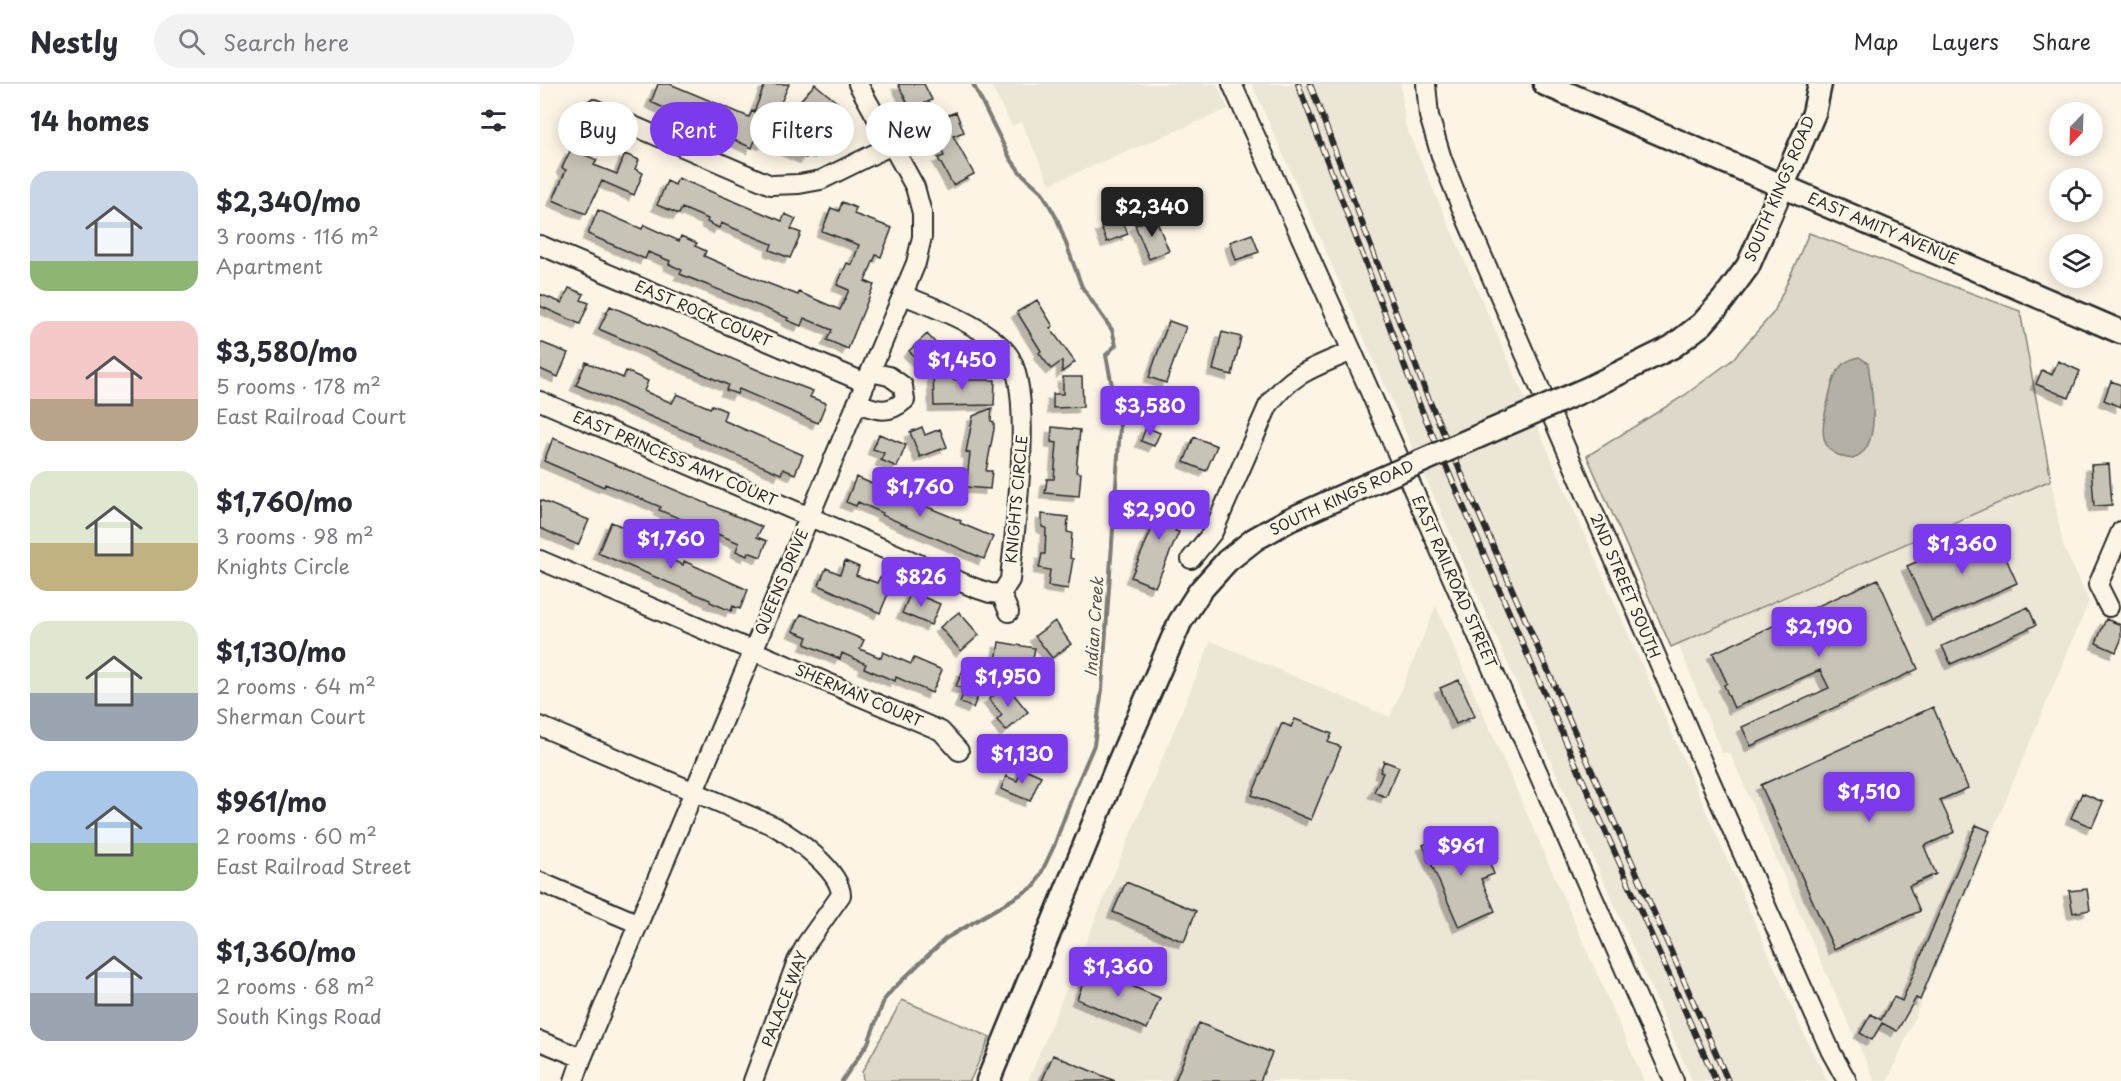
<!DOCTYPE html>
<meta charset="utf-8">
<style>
:root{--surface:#fff;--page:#f2f2f3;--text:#2b2b33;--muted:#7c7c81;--line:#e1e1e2;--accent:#7c3aed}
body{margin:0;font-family:"Playpen Sans",sans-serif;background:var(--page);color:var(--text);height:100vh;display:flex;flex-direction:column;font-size:22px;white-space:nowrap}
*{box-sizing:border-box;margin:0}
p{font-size:20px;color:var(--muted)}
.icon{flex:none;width:33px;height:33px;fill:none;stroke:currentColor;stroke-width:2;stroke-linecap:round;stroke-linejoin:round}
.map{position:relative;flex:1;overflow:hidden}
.side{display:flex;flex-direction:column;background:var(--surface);width:540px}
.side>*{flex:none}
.banner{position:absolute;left:18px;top:18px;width:570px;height:54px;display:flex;gap:12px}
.needle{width:39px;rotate:203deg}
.buttons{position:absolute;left:1509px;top:18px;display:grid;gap:12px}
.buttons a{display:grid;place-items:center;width:54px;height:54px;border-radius:50%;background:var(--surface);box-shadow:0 3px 15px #0003;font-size:30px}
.price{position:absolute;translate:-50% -51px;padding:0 14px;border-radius:6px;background:var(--accent);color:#fff;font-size:20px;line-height:39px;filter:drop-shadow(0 2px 3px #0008)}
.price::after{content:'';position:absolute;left:50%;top:36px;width:18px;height:14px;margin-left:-9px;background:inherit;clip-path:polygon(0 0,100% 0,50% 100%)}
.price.current{background:#222;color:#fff}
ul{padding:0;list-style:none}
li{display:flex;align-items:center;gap:18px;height:150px;padding:0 30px}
li span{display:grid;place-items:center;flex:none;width:168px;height:120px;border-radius:18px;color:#555}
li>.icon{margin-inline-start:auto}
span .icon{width:72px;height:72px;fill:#fffc;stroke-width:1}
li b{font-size:26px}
h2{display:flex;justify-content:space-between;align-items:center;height:72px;padding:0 30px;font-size:26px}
.pill{padding:0 21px;border-radius:27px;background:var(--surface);box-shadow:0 3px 15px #0003;font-size:21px;line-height:54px}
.pill.current{background:var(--accent);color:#fff}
header{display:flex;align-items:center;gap:36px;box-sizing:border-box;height:84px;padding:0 30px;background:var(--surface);border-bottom:2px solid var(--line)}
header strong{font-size:28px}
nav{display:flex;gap:33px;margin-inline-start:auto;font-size:21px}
.search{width:420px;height:54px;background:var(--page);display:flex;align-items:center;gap:15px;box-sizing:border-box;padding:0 21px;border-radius:33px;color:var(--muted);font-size:22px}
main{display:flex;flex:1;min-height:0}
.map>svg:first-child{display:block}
.built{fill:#ece6d7}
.green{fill:#ded8ca;stroke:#84827a;stroke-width:1.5}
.water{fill:#b4b0a5;stroke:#7d7b74;stroke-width:1.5}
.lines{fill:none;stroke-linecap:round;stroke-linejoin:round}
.stream{stroke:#7d7b74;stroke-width:4}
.building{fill:#c8c3b7;stroke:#2b2b2b;stroke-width:1.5;filter:url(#shadow)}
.minor-casing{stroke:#2b2b2b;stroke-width:22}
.major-casing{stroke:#2b2b2b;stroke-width:27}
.minor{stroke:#fcf5e5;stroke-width:18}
.major{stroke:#fcf5e5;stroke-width:22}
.rail-casing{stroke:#2b2b2b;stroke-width:6}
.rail{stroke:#fcf5e5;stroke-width:4;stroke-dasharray:11;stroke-linecap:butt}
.major-bridge-casing{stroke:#2b2b2b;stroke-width:27;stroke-linecap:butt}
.major-bridge{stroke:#fcf5e5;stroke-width:22}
.labels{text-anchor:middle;stroke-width:5;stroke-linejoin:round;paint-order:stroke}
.street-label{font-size:15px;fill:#2b2b2b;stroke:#fcf5e5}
.water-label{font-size:16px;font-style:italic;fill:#545350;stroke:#fcf5e5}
</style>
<header>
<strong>Nestly</strong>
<div class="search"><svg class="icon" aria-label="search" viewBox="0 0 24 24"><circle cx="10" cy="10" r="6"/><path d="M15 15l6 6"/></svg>Search here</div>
<nav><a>Map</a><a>Layers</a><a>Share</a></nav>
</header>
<main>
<section class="side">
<h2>14 homes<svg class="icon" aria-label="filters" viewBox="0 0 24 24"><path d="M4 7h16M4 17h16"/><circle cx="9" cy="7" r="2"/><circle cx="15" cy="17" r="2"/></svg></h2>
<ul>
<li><span style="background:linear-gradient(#c9d6e8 75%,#8fb573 0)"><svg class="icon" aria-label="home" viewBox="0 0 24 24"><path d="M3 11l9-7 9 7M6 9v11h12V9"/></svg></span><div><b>$2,340/mo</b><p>3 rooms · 116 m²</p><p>Apartment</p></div></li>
<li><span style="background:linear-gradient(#f6c9c9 65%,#b9a48a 0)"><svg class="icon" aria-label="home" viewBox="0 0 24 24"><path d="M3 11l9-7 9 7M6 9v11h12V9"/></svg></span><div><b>$3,580/mo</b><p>5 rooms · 178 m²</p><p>East Railroad Court</p></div></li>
<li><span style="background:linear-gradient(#dfe7d0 60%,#c2b280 0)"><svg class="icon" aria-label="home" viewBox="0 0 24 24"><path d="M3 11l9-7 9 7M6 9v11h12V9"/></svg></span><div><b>$1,760/mo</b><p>3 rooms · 98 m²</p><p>Knights Circle</p></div></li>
<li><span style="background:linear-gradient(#dfe7d0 60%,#9aa5b1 0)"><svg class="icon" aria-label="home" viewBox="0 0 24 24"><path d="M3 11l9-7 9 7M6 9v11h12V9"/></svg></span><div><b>$1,130/mo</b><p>2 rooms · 64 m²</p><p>Sherman Court</p></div></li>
<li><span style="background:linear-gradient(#a9c7e8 60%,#8fb573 0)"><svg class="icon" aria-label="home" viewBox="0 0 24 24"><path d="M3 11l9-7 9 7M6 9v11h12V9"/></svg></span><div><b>$961/mo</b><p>2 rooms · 60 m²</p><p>East Railroad Street</p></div></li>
<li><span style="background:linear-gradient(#c9d6e8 60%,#9aa5b1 0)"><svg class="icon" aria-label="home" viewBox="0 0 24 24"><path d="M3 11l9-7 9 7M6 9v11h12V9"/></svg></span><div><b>$1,360/mo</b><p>2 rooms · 68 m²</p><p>South Kings Road</p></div></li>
</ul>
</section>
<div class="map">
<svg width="1581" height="997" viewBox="0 0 1581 997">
<defs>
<filter id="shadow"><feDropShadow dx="-5.5" dy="5.5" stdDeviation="0" flood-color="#0004"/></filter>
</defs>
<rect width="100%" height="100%" fill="#fcf5e5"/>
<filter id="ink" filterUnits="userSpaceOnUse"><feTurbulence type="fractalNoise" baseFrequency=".0167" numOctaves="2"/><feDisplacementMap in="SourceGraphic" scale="12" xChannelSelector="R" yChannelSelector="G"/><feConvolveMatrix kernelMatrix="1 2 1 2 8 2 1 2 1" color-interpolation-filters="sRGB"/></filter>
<g filter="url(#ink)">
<path class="built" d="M450 0H677L688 25 510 100 481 38 472 42Z
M712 0H861L865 41 1267 957 1288 997H1152Z
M1511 396 1523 462 1549 517 1348 997H1335L1288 894 1190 669H1182L1138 560Z
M896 522 1104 997H488L671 557 850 633Z"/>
<path class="green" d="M1269 149 1480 227 1511 396 1131 563 1047 372 1145 311 1192 276 1234 228Z
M362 916 450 953 430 997H323L322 988Z"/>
<path class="water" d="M1319 273 1328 279C1331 302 1340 347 1324 367 1321 370 1316 373 1313 375 1276 370 1281 344 1288 317 1290 307 1293 293 1299 285 1303 278 1311 275 1319 273Z"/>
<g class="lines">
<path class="stream" d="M302 997 328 959 344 916 353 905 405 855 495 802 514 762 535 705 554 661 562 605 580 343 566 271 576 261 572 246 542 203 517 135 502 108 480 88 470 74 433 0"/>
</g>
<path class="building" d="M118 0H130L209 33 212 27 214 28 225 0H249L226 53 240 39 284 58 280 69 270 64 266 74 225 57 224 60 215 56 212 64 111 18Z
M275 0 299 20 282 39 259 18Z
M358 0H384L392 16 371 26Z
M416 28 424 48 413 52 434 90 413 101 398 74 404 72 396 50 384 55 379 42Z
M31 65 57 76 54 81 77 90 85 70 99 76 95 85 103 89 94 111 62 97 46 130 13 116 26 86 22 84Z
M138 94 242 137 245 130 256 135 251 145 261 149 250 174 230 166 232 160 181 139 179 144 167 138 168 135 142 124 139 130 117 121 127 97 135 101Z
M302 118 316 124 314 130 352 144 341 173 336 171 325 197 334 201 308 265 287 256 292 246 264 234 261 242 247 236 248 234 140 190 142 186 129 180 130 177 108 168 105 175 48 150 58 126 102 145 104 141 139 157 141 152 157 159 155 162 166 167 164 172 214 194 258 211 259 208 300 226 309 206 297 201 307 179 312 181 319 161 282 147 291 124 299 127Z
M615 133 629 167 609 175 595 141Z
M582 135 588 150 567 158 561 143Z
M712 150 719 168 696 176 690 158Z
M29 204 44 210 41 216 49 219 40 240 0 222V210L22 219Z
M497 216 513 242 510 244 535 278 522 288V277L511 285 499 269 501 267 477 228Z
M70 222 225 289 273 307 270 313 286 319 278 339 199 305 197 310 186 306 188 301 59 245Z
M629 237 646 243 626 299 609 293Z
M682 248 701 253 692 291 673 286Z
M387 250 405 269 387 286 369 267Z
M0 258 28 269 18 293 0 285Z
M1518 277 1540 287 1529 314 1496 300 1502 286 1512 291Z
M46 278 83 294 86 287 108 297 104 307 132 319 137 310 170 324 172 321 186 327 183 336 263 371 255 390 243 385 241 390 159 355V353L36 301Z
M413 287V296H455L454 321 394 322 393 288Z
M523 293H542L543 323 513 324V310H523Z
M1571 297 1581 301V323L1564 316Z
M452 324 451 337 454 338V345L446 387H452L450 405 426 403 430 369 426 368 433 332Z
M382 343 385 351 400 345 407 363 380 373 370 348Z
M512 343 540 346 536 388 541 389 539 412 505 409 507 395H514L517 359 511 358Z
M606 343 620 349 614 362 601 357Z
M339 350 366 361 357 383 341 376 344 369 333 365Z
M654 353 677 362 666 387 644 378Z
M13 354 222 443 217 453 227 457 221 473 208 468 207 472 196 467 199 459 119 426 121 423 65 400 64 403 4 377Z
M1569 380 1572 421 1554 422 1551 381Z
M316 393 421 437 420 439 453 453 444 475 342 431 343 429 318 418 316 422 306 418Z
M626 411 646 419 635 447 639 448 615 503 591 493 613 442 605 439 610 428 617 431Z
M0 416 49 436 38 461 0 444Z
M502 430 528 433 527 448 532 449 530 474 533 475 528 505 508 502 510 486 499 484 502 470H505L506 444 502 443Z
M71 438 86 444 85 447 93 451 90 458 143 481 144 477 208 506 200 525 193 522 191 527 170 518V516L58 469Z
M1453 445 1477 499 1392 537 1367 482Z
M305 477 319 483 316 491 337 499 340 493 353 498 340 529 279 501 286 484 300 490Z
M1338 495 1378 585 1211 662 1202 643 1289 604 1280 586 1194 624 1184 601 1187 599 1173 569Z
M371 508 400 520 391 541 362 529Z
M1488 523 1496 541 1411 580 1402 562Z
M419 528 439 551 421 567 400 543Z
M261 530 324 556 320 565 341 574 343 568 371 580 374 574 402 586 392 609 356 593 355 597 324 584 326 580 302 569 300 575 265 560 268 553 253 547Z
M1566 535 1581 541V556L1576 568 1556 559Z
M515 537 531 560 512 574 495 552Z
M459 558 495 564 491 584 456 578Z
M423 586 445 595 433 624 420 618 425 605 416 602Z
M919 596 935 632 916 640 900 604Z
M466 601 488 628 466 647 457 636 462 631 449 615Z
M1393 623 1428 704 1400 716 1415 748 1384 762 1396 790 1369 802 1380 827 1294 865 1221 701Z
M755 635 792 650 788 658 801 663 771 736 712 711 742 639 751 643Z
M844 677 859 683 846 713 834 708 843 689 840 688Z
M483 684 501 692 490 717 461 705 466 692 477 697Z
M1542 709 1563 718 1552 743 1531 734Z
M1436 741 1450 747 1380 916 1376 914 1357 947 1342 939 1332 956 1320 949 1331 930 1341 936 1354 913 1362 917Z
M918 746 932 776 946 770 954 790 941 795 955 827 919 843 883 761Z
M586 798 656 827 644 858 573 828Z
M1547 805 1550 826 1533 829 1529 807Z
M549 884 620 914 607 945 537 915Z
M659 939 732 969 720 997H635Z
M513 971 575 997H502Z"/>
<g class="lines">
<g class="minor-casing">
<path id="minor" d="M692 0 812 267 1134 997
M886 0 889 32 902 75 922 125 1170 696 1291 968 1307 997
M54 25 231 101 259 100 281 96 352 61
M0 161 326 299
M0 317 435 504 450 509 461 510 470 496C474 448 496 304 467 269 444 241 395 224 363 211
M317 319C337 326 348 331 365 316L363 302 349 292 330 288
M651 475 673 448 728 322C752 288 776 283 812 267
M0 476 401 647 419 667
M461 510 469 528
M1569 523 1558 501 1581 447
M0 642 234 742C255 754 300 786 301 811L267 859 257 877 213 997
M0 798 99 840
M0 957 42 974
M34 997 42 974 376 179 382 153V129L375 103 318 0"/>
</g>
<g class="major-casing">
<path id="major" d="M1005 0 1581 248
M1049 304 1132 263 1162 240 1183 216 1208 182 1274 29 1280 0
M448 997 577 683 640 538 660 507 687 477 715 455 749 436 818 405"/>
</g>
<use href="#minor" class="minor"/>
<use href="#major" class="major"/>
<g class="rail-casing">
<path id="rail" d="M758 0 877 315 991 579 1176 997
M770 0 886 309 1188 997"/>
</g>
<use href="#rail" class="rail"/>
<g class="major-bridge-casing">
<path id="major-bridge" d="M818 405 1049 304"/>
</g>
<use href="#major-bridge" class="major-bridge"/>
</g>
</g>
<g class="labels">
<g class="street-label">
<text transform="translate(1240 105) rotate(-67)" y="5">SOUTH KINGS ROAD</text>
<text transform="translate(1343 145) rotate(23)" y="5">EAST AMITY AVENUE</text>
<text transform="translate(163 230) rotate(23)" y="5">EAST ROCK COURT</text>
<text transform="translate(135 375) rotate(23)" y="5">EAST PRINCESS AMY COURT</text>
<text transform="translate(802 414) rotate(-25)" y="5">SOUTH KINGS ROAD</text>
<text transform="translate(477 415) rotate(-85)" y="5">KNIGHTS CIRCLE</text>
<text transform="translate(242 498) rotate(-67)" y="5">QUEENS DRIVE</text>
<text transform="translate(914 498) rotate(66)" y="5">EAST RAILROAD STREET</text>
<text transform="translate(1085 502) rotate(67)" y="5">2ND STREET SOUTH</text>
<text transform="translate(319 612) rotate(23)" y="5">SHERMAN COURT</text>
<text transform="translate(245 915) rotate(-69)" y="5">PALACE WAY</text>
</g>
<g class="water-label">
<text transform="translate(554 543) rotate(-86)" y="6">Indian Creek</text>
</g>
</g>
</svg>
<div class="buttons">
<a><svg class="needle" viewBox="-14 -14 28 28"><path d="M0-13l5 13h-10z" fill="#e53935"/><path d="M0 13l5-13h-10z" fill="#7c7c81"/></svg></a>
<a><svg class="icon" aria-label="locate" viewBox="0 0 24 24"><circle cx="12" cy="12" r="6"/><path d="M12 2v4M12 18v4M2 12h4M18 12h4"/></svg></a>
<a><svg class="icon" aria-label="layers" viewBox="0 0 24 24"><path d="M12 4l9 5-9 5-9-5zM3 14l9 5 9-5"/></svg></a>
</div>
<b class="price current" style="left:612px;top:154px">$2,340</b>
<b class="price" style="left:422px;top:307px">$1,450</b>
<b class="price" style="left:610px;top:353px">$3,580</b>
<b class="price" style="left:380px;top:434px">$1,760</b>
<b class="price" style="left:619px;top:457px">$2,900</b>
<b class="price" style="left:131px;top:486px">$1,760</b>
<b class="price" style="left:1422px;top:491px">$1,360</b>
<b class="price" style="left:381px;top:524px">$826</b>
<b class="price" style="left:1279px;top:574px">$2,190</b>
<b class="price" style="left:468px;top:624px">$1,950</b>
<b class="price" style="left:482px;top:701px">$1,130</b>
<b class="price" style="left:1329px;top:739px">$1,510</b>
<b class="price" style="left:921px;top:793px">$961</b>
<b class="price" style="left:578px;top:914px">$1,360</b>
<div class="banner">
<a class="pill">Buy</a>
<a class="pill current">Rent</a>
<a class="pill">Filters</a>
<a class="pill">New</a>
</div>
</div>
</main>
